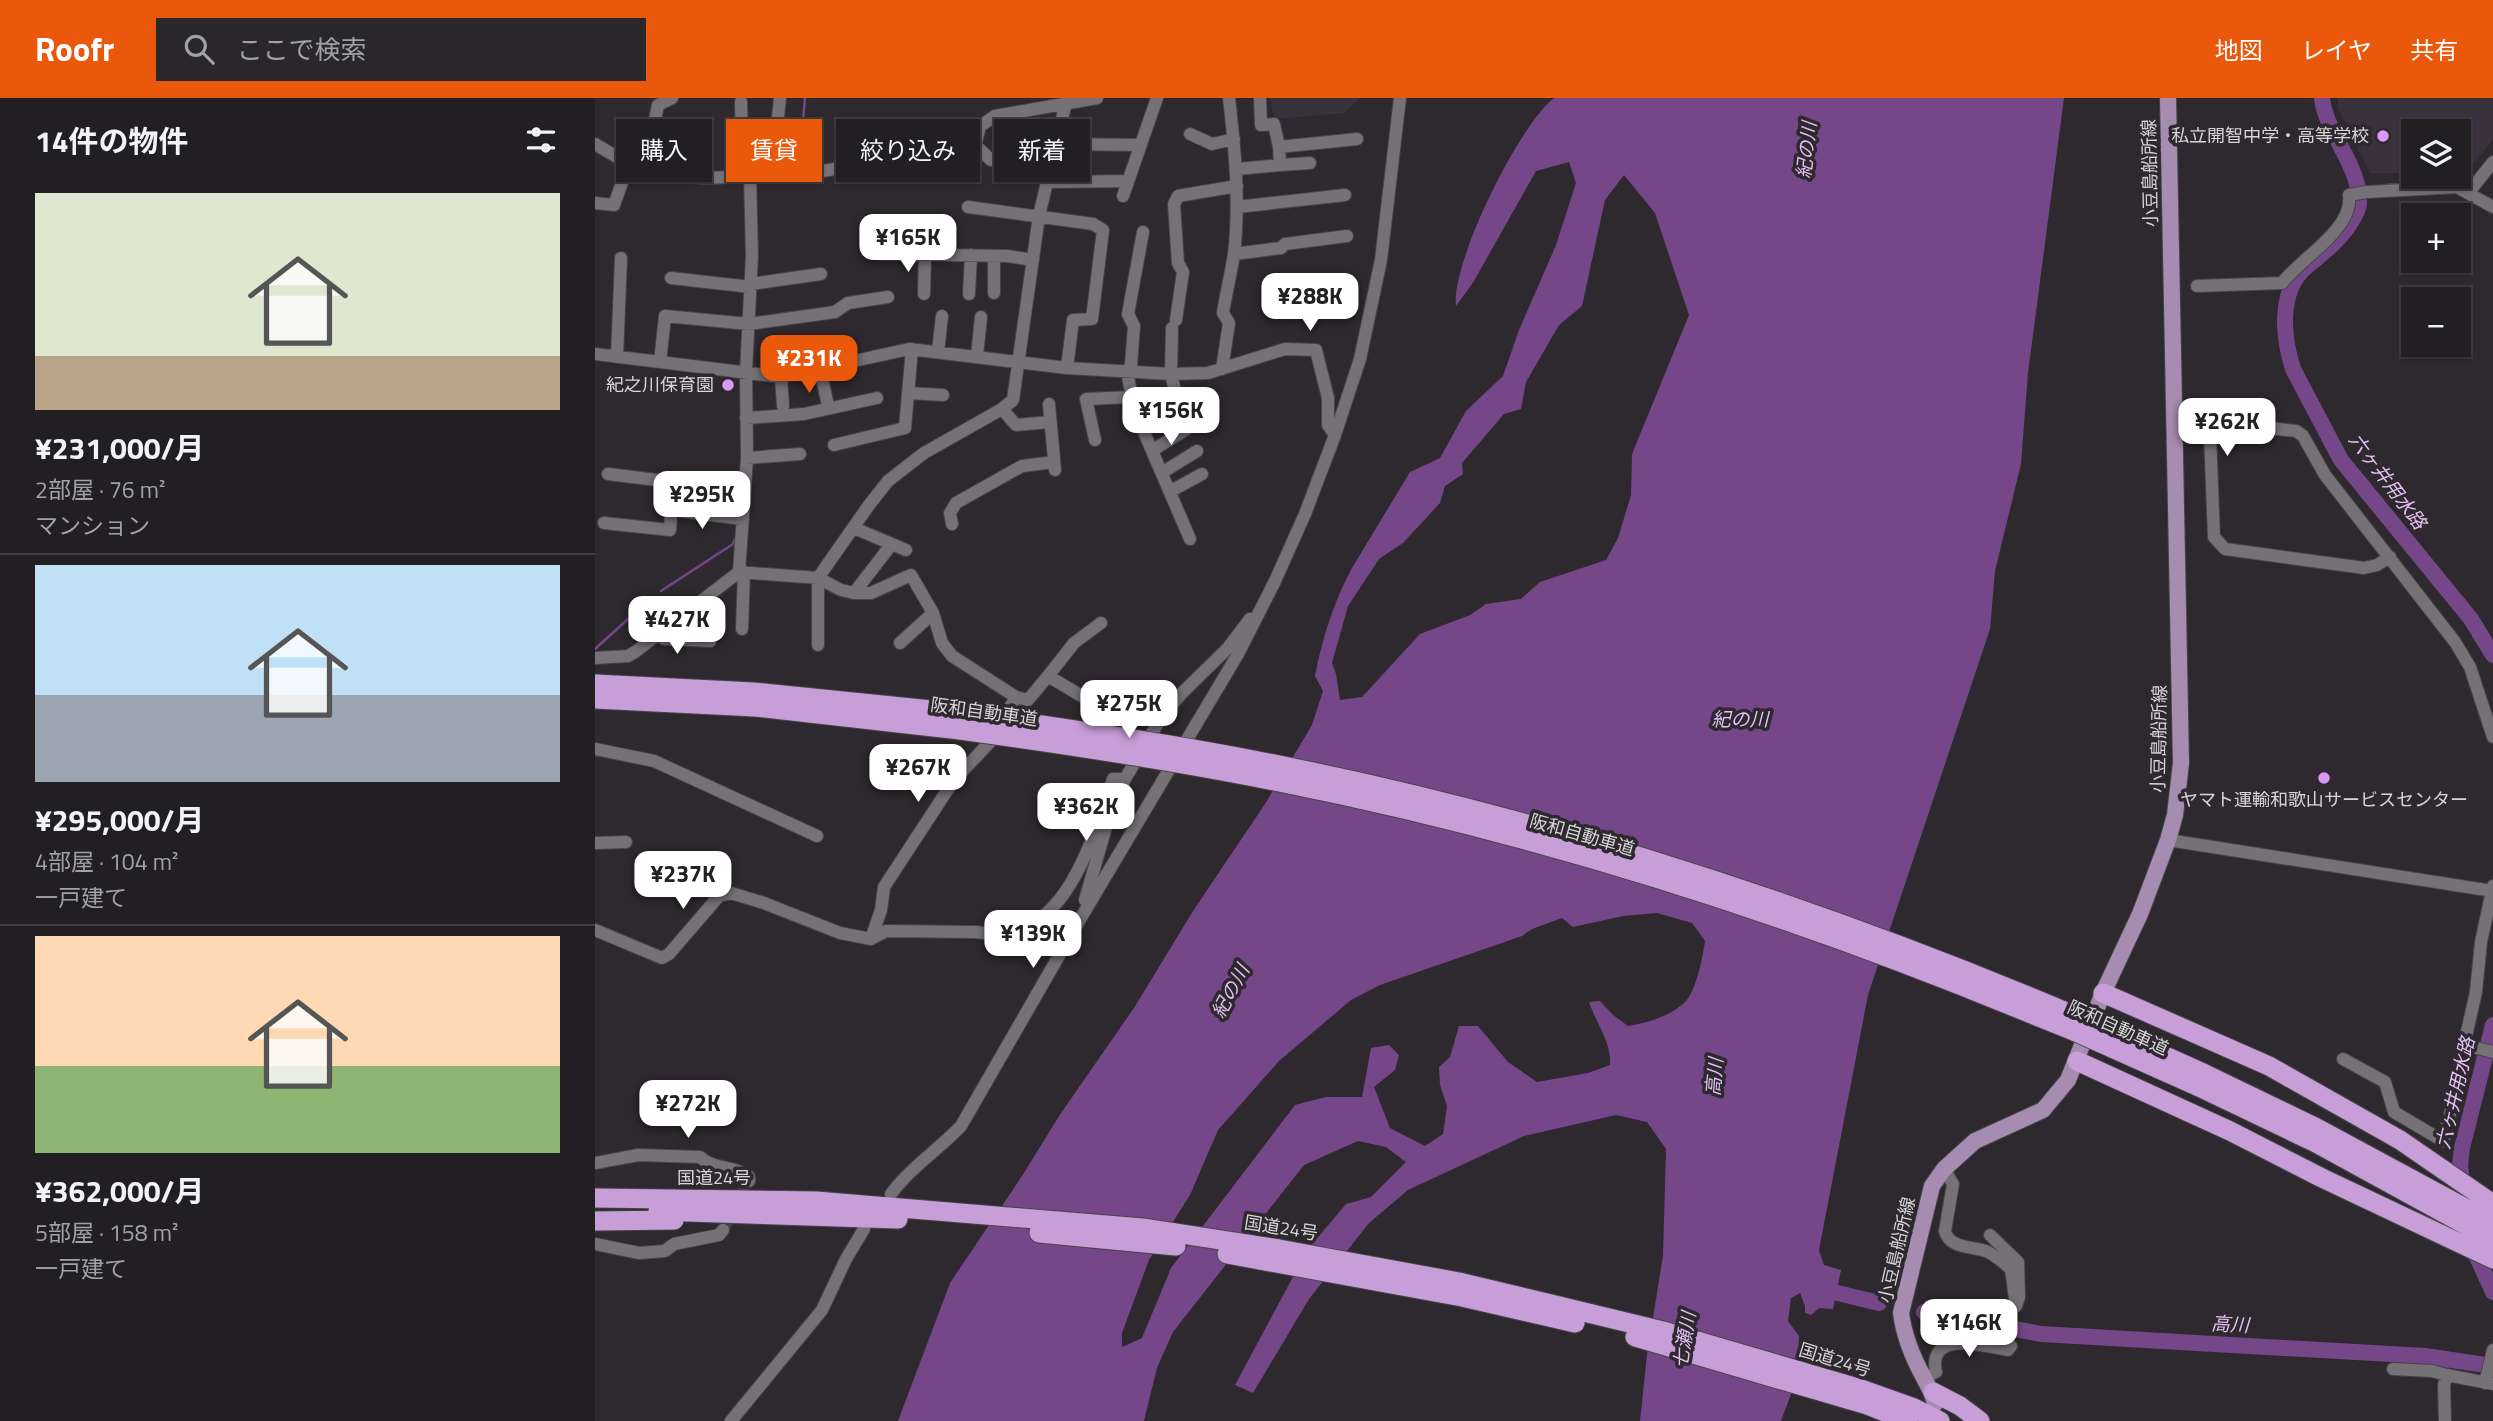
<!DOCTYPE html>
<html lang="ja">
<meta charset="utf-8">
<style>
:root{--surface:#221f22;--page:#2a272a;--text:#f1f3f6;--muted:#a2a2a5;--line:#3f3d40;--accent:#ea580c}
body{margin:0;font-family:"Titillium Web","Noto Sans JP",sans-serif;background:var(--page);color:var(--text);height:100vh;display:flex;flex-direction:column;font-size:26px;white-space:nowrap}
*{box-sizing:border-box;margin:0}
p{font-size:23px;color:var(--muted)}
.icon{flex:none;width:38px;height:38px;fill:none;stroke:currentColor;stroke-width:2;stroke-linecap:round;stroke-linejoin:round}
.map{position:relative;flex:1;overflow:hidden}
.drawer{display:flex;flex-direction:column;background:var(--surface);width:595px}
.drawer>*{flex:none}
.top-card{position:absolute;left:21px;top:21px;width:665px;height:63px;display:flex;gap:14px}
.fabs{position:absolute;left:1806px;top:21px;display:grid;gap:14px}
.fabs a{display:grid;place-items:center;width:70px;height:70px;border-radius:0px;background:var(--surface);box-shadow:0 2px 5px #0004,0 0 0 2px var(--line);font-size:35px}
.price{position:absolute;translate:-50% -60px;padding:0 16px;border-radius:14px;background:#fff;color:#222;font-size:23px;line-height:46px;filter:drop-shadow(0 2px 4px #0008)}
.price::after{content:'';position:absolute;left:50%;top:42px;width:21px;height:16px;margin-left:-10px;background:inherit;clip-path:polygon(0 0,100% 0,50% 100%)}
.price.active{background:var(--accent);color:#fff}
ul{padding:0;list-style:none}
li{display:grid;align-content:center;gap:14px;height:371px;padding:0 35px}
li+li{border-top:2px solid var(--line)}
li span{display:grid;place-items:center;height:217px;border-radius:0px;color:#555}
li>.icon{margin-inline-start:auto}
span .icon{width:126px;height:126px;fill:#fffc;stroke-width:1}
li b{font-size:30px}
h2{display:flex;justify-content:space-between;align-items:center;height:84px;padding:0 35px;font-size:30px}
.tag{padding:0 24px;border-radius:0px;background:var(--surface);box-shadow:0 2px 5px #0004,0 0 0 2px var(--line);font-size:24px;line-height:63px}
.tag.active{background:var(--accent);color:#fff}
header{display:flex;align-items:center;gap:42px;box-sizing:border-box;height:98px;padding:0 35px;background:var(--accent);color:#fff}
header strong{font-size:33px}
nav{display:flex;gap:38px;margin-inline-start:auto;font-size:24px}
.search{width:490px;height:63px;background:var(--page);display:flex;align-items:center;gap:18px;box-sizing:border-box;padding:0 24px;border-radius:0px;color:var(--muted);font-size:26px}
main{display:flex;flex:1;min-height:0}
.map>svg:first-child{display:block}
.built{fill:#39323c}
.water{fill:#764788;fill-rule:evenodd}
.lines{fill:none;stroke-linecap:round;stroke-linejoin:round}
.stream{stroke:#764788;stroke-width:2.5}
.river{stroke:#764788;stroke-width:16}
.minor-tunnel{stroke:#464348;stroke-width:12;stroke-dasharray:12 6;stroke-linecap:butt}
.minor-casing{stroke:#474548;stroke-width:14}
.major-casing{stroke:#474548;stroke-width:18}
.highway-casing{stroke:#474548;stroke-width:21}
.minor{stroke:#757177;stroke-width:12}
.major{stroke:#a68cb1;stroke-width:16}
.highway{stroke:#c79ed8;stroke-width:19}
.highway-bridge-casing{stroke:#474548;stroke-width:21;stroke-linecap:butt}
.highway-bridge{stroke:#c79ed8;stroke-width:19}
.poi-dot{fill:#db99f5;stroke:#2d292e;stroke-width:2.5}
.labels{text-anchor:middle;stroke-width:7;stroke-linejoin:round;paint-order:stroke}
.poi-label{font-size:18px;fill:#d7d5d8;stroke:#2d292e;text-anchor:end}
.street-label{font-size:18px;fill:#d7d5d8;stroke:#2d292e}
.water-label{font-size:19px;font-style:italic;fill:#e6bff6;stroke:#2d292e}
</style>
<header>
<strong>Roofr</strong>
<div class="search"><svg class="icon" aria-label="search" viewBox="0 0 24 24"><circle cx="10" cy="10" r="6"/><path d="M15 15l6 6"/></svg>ここで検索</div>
<nav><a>地図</a><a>レイヤ</a><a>共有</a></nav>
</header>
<main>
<section class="drawer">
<h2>14件の物件<svg class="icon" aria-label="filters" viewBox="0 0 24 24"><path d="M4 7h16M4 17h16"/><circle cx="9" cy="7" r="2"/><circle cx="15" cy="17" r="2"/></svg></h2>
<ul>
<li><span style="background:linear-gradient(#dfe7d0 75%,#b9a48a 0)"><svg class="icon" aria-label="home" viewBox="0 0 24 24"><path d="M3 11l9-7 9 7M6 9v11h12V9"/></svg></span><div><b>¥231,000/月</b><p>2部屋 · 76 m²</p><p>マンション</p></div></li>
<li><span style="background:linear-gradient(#bfe0f5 60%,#9aa5b1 0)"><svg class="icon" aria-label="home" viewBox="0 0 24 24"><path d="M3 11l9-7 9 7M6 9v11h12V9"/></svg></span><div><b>¥295,000/月</b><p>4部屋 · 104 m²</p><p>一戸建て</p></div></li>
<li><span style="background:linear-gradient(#ffd9b3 60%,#8fb573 0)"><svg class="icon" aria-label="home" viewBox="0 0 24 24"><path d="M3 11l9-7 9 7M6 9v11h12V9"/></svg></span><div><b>¥362,000/月</b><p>5部屋 · 158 m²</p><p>一戸建て</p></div></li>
</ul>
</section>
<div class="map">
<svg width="1898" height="1323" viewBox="0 0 1898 1323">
<rect width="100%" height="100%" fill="#2d292e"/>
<path class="built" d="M675 0H765L749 15 679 21Z
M1743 0H1898V42L1871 74H1864V33H1818V75H1775L1743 10Z"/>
<path class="water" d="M959 0H1469L1433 275 1426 366 1400 473 1395 531 1273 897 1224 1152 1229 1167 1246 1172 1238 1211 1224 1210 1216 1217 1210 1215V1208L1205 1195 1196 1200 1193 1223 1204 1238 1202 1280 1186 1323H1045L1052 1257 1068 1158 1071 1051 1052 1024 1021 1017 929 1038 813 1092 774 1125 714 1201 658 1295 640 1287 713 1151 751 1106 776 1099 811 1064 791 1049 763 1043 709 1067 578 1234 562 1270 549 1323H303L355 1185 427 1078 466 1015 539 910 598 813 670 706 717 627 728 593 720 578C727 541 739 503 757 470L815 374 845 360 871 313 908 278 924 232 961 147 981 85 974 64 941 73 879 183 861 208C856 164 924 27 959 0ZM1029 77 1060 115 1094 217 1037 356 1036 397 1023 440 1011 462 945 484 926 501 891 506 875 517 825 536 767 599 745 602 741 576 737 565 753 508 784 461 808 445 845 405 850 388 868 376 867 365 909 316 926 311 931 284 964 227 987 208 1010 102ZM1062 815 1097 825 1110 843C1108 858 1101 895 1089 905 1073 919 1052 925 1033 928L1018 917 1005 903 994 904C1001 925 1017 945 1015 967L993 975 942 984 913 964 883 928H864L855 959 844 969 845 987 852 1008 848 1036 830 1048 795 1030 779 989 800 972 804 957 794 947 776 950 767 999H731L700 1007 576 1170 547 1240 527 1249V1235L554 1162 595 1097 623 1032 684 963 756 902 785 887 927 838 937 831 967 820 978 829 1028 818Z"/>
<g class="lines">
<path class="stream" d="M199 71 204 65 210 0
M1792 87 1817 85
M66 493 138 446 140 441
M0 551 33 521
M1851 1260 1852 1273"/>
<path class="river" d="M1727 0C1731 37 1766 67 1764 106 1763 115 1757 122 1752 130 1741 146 1725 157 1710 170 1683 195 1688 239 1698 271L1746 362 1876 521 1898 557
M1868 1092 1865 1068 1867 1050 1898 927
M1876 1146 1898 1194
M1222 1190 1284 1205
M1329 1214 1446 1236 1830 1258 1898 1268"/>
<path class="minor-tunnel" d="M128 1132 154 1083"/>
<g class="minor-casing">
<path id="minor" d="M665 0 666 27 679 26 684 49
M146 4 148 79
M595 36 617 46 639 41
M0 46 49 75 110 80 210 76 304 60 374 61 378 56 385 28 400 18 502 0
M462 46 546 47
M380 47 396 62 428 66
M685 67 715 65
M642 71 685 67 684 49 762 41
M49 75 63 7 77 0
M177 78 185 0
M453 84 533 83
M1874 94 1898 64
M528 98 562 0
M0 105 19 107 33 68
M373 109 498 126 508 132 497 221 478 222 472 270
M642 109 750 97
M548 134 533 216 539 228 536 267 532 274 537 299 542 318 595 441
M286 156 412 158 438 162
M639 156 686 150 690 146 752 138
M76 180 156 189
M156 186 226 176
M1602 188 1687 185C1706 160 1759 131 1754 97L1772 94 1862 89 1898 109
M399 195V158
M329 196 330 157
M374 196 376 157
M581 222 588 174 583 165 579 106 583 98 642 88
M577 230 576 276 582 301
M343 254 347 218
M0 256 186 279 314 251 472 270 576 276 613 275 690 251 721 252 733 300V327L740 337
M382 258 386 219
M22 259 26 160
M65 264 70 218 154 226 240 214 253 205 293 199
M225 271 232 303
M627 271 634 225 628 215C631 195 636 176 639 156 645 104 640 52 634 0
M186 279 188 308
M313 295 348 297
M454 306 460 372
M407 311 421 327 454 324
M151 320 209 316 282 300
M500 342 491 301 537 299
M239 347 310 330 317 251
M558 352 595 329
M152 360 205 356
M568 374 602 353
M104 381 150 388
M576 393 607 376
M76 412 148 421
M9 425 75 432 78 384 13 376
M357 426 355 415 361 405 427 368 459 364
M259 430 311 452
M1795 459 1782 467 1769 470 1630 451 1619 439 1615 336 1619 328 1627 325 1701 333 1708 338 1730 377 1860 544 1875 569 1898 639
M144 474 152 360 151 274 157 158 155 79
M259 495 296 447
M147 531 149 474
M62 535 69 541 115 543
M305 545 338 515
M223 547V480L274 407 293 383 329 355 407 311 418 302 444 118 472 0
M0 560 33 558 40 554 144 474 223 480 246 492 259 495H276L316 477 338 515 347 545 357 558 421 599 433 602 453 578 495 603 566 620
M453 578 479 545 506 525
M0 651 59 663 222 738
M1573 742 1898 793
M0 745 31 744
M1898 788 1886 844 1881 894 1869 947 1898 954
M490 802 518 705 530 681 566 620 587 595 633 550 655 521
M0 832 67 860 74 856 124 798 136 795 169 805 245 835 276 841 291 833 381 834 421 839C432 830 445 822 455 812 487 781 504 722 518 681H530
M276 841 286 812 289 789 359 682 395 644 421 599
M1748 961 1790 984 1799 1014 1848 1043 1861 993 1869 947
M0 1065 43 1057 105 1059C119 1072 139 1067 154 1079V1083
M1349 1071 1358 1086 1350 1133C1354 1151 1378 1148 1393 1154 1401 1158 1409 1165 1416 1171L1421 1208 1424 1199 1423 1164 1395 1137
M296 1096C316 1069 343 1052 366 1028L484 823 643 556 680 483 710 416 740 337 765 261 786 162 805 0
M0 1146 44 1155 70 1153 79 1146 124 1137 128 1132
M1798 1271 1837 1273 1852 1277
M1329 1280 1341 1274C1332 1231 1391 1248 1413 1252L1416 1248
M1890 1285 1898 1252
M136 1323 227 1212 251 1161 269 1131
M1850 1323 1849 1287 1852 1277 1898 1286"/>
</g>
<g class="major-casing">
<path id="major" d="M1340 1306C1338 1295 1334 1290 1329 1280 1318 1260 1309 1238 1306 1215L1337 1088 1349 1071 1380 1043 1448 1012 1473 982 1508 895 1545 816 1573 742 1580 717 1586 665 1573 0"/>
</g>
<g class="highway-casing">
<path id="highway" d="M0 586 158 594 366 615
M0 601 160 609 365 632
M1508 895 1674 968 1805 1042 1898 1106
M1445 903 1488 921
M1434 915 1481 934
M1482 963 1635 1033 1727 1080 1898 1161
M1608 975 1722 1030 1898 1125
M1602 988 1721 1045 1898 1142
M0 1100 221 1103 548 1130 684 1151 864 1184 1072 1234 1263 1290 1319 1310 1345 1323
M63 1113 303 1121
M0 1123 79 1122
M444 1135 581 1148
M632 1156 867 1199 980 1225
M1040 1239 1272 1307 1313 1323
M1338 1294 1365 1308 1385 1323"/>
</g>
<use href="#minor" class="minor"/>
<use href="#major" class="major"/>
<use href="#highway" class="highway"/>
<g class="highway-bridge-casing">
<path id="highway-bridge" d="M366 615C476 631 585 647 694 669 950 721 1203 803 1445 903
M365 632C474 647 582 663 689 685 944 736 1194 816 1434 915
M1488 921 1608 975
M1481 934 1602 988"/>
</g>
<use href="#highway-bridge" class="highway-bridge"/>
</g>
<g class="poi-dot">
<circle cx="1788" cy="38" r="7"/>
<circle cx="133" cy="287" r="7"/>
<circle cx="1729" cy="680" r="7"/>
</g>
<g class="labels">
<g class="poi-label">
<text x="1774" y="44">私立開智中学・高等学校</text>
<text x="119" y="293">紀之川保育園</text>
<text x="1729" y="708" text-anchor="middle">ヤマト運輸和歌山サービスセンター</text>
</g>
<g class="street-label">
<text transform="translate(1555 75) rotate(-91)" y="6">小豆島船所線</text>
<text transform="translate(389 614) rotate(8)" y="6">阪和自動車道</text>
<text transform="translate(1564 641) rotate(-89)" y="6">小豆島船所線</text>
<text transform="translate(987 737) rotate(16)" y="6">阪和自動車道</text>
<text transform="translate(1523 930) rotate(24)" y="6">阪和自動車道</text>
<text x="119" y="1086">国道24号</text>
<text transform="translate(686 1130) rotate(9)" y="6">国道24号</text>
<text transform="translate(1302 1152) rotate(-77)" y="6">小豆島船所線</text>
<text transform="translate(1240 1262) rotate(17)" y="6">国道24号</text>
</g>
<g class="water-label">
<text transform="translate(1211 52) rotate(-84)" y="7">紀の川</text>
<text transform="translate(1793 383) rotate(53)" y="7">六ヶ井用水路</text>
<text x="1145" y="628">紀の川</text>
<text transform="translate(635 893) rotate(-62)" y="7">紀の川</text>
<text transform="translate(1119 979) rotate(-85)" y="7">高川</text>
<text transform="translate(1860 995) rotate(-77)" y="7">六ヶ井用水路</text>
<text transform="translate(1635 1226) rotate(3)" y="7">高川</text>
<text transform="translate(1089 1242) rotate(-81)" y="7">七瀬川</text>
</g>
</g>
</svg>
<div class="fabs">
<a><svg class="icon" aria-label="layers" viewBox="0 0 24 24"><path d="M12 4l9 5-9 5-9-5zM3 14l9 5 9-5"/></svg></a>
<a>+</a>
<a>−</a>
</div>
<b class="price" style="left:313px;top:176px">¥165K</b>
<b class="price" style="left:715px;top:235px">¥288K</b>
<b class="price active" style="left:214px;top:297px">¥231K</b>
<b class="price" style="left:576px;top:349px">¥156K</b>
<b class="price" style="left:1632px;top:360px">¥262K</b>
<b class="price" style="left:107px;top:433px">¥295K</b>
<b class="price" style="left:82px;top:558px">¥427K</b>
<b class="price" style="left:534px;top:642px">¥275K</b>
<b class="price" style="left:323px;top:706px">¥267K</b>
<b class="price" style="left:491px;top:745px">¥362K</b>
<b class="price" style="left:88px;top:813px">¥237K</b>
<b class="price" style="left:438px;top:872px">¥139K</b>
<b class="price" style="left:93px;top:1042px">¥272K</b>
<b class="price" style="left:1374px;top:1261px">¥146K</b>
<div class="top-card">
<a class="tag">購入</a>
<a class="tag active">賃貸</a>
<a class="tag">絞り込み</a>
<a class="tag">新着</a>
</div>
</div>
</main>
